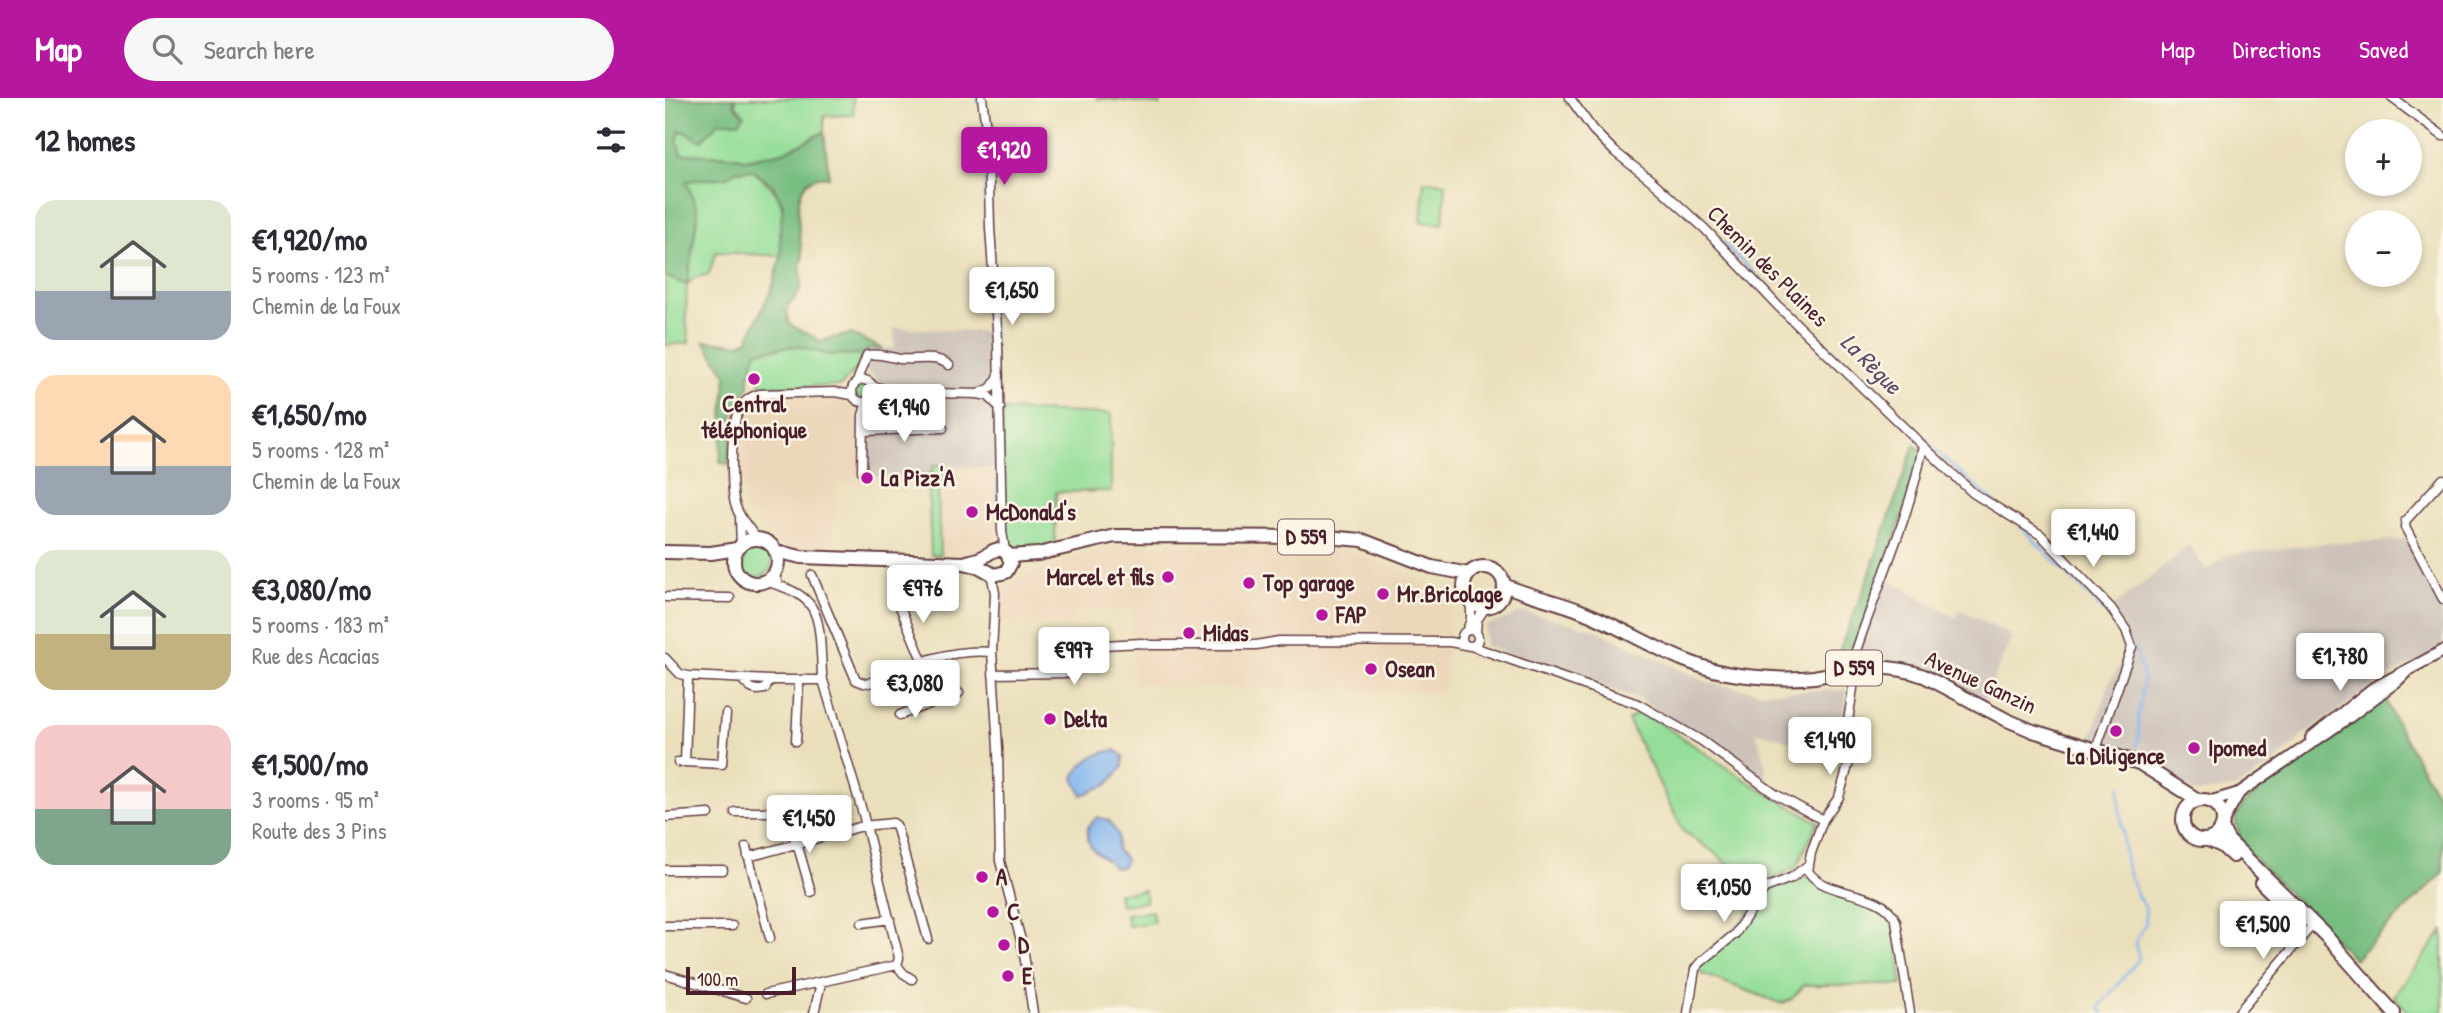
<!DOCTYPE html>
<meta charset="utf-8">
<style>
:root{--surface:#fff;--page:#f7f7f7;--text:#2b2b33;--muted:#7c7c81;--accent:#b5179e}
body{margin:0;font-family:"Patrick Hand",sans-serif;background:var(--page);color:var(--text);height:100vh;display:flex;flex-direction:column;font-size:26px;white-space:nowrap}
*{box-sizing:border-box;margin:0}
p{font-size:23px;color:var(--muted)}
.icon{flex:none;width:38px;height:38px;fill:none;stroke:currentColor;stroke-width:2;stroke-linecap:round;stroke-linejoin:round}
.map{position:relative;flex:1;overflow:hidden}
.sheet{display:flex;flex-direction:column;background:var(--surface);width:665px}
.sheet>*{flex:none}
.buttons{position:absolute;left:1680px;top:21px;display:grid;gap:14px}
.buttons a{display:grid;place-items:center;width:77px;height:77px;border-radius:50%;background:var(--surface);box-shadow:0 4px 10px #0003;font-size:35px}
.scale{position:absolute;left:21px;bottom:18px;width:110px;box-sizing:border-box;padding-left:7px;border:4px solid #4a1f2b;border-top:0;font-size:19px;line-height:24px;white-space:nowrap;color:#4a1f2b;-webkit-text-stroke:5px #fcf5e5;paint-order:stroke}
.price{position:absolute;translate:-50% -60px;padding:0 16px;border-radius:7px;background:#fff;color:#222;font-size:23px;line-height:46px;filter:drop-shadow(0 2px 4px #0008)}
.price::after{content:'';position:absolute;left:50%;top:42px;width:21px;height:16px;margin-left:-10px;background:inherit;clip-path:polygon(0 0,100% 0,50% 100%)}
.price.current{background:var(--accent);color:#fff}
ul{padding:0;list-style:none}
li{display:flex;align-items:center;gap:21px;height:175px;padding:0 35px}
li span{display:grid;place-items:center;flex:none;width:196px;height:140px;border-radius:21px;color:#555}
li>.icon{margin-inline-start:auto}
span .icon{width:84px;height:84px;fill:#fffc;stroke-width:1}
li b{font-size:30px}
h2{display:flex;justify-content:space-between;align-items:center;height:84px;padding:0 35px;font-size:30px}
header{display:flex;align-items:center;gap:42px;box-sizing:border-box;height:98px;padding:0 35px;background:var(--accent);color:#fff}
header strong{font-size:33px}
nav{display:flex;gap:38px;margin-inline-start:auto;font-size:24px}
.search{width:490px;height:63px;background:var(--page);display:flex;align-items:center;gap:18px;box-sizing:border-box;padding:0 24px;border-radius:38px;color:var(--muted);font-size:26px}
main{display:flex;flex:1;min-height:0}
.map>svg:first-child{display:block}
.built{fill:#edd7bb}
.industrial{fill:#ccc2b9}
.green{fill:#94de99;stroke:#6f7e62;stroke-width:2}
.forest{fill:#77bd81;stroke:#606e56;stroke-width:2}
.water{fill:#83b5ef;stroke:#666a8d;stroke-width:2}
.lines{fill:none;stroke-linecap:round;stroke-linejoin:round}
.stream{stroke:#83b5ef;stroke-width:2.5}
.minor-casing{stroke:#623c41;stroke-width:11}
.secondary-casing{stroke:#623c41;stroke-width:14}
.primary-casing{stroke:#623c41;stroke-width:16}
.minor{stroke:#fff;stroke-width:8}
.secondary{stroke:#fff;stroke-width:10}
.primary{stroke:#fff;stroke-width:12}
.poi-dot{fill:#b5179e;stroke:#fcf5e5;stroke-width:2.5}
.labels{text-anchor:middle;stroke-width:5;stroke-linejoin:round;paint-order:stroke}
.shield{fill:#fcf5e5;stroke:#7f5f63;stroke-width:2}
.shield-label{font-size:21px;font-weight:bold;fill:#4a1f2b}
.street-label{font-size:23px;fill:#4a1f2b;stroke:#fcf5e5}
.poi-label{font-size:23px;font-weight:bold;fill:#4a1f2b;stroke:#fcf5e5;text-anchor:start}
.water-label{font-size:24px;font-style:italic;fill:#5b4c66;stroke:#fcf5e5}
</style>
<header>
<strong>Map</strong>
<div class="search"><svg class="icon" aria-label="search" viewBox="0 0 24 24"><circle cx="10" cy="10" r="6"/><path d="M15 15l6 6"/></svg>Search here</div>
<nav><a>Map</a><a>Directions</a><a>Saved</a></nav>
</header>
<main>
<section class="sheet">
<h2>12 homes<svg class="icon" aria-label="filters" viewBox="0 0 24 24"><path d="M4 7h16M4 17h16"/><circle cx="9" cy="7" r="2"/><circle cx="15" cy="17" r="2"/></svg></h2>
<ul>
<li><span style="background:linear-gradient(#dfe7d0 65%,#9aa5b1 0)"><svg class="icon" aria-label="home" viewBox="0 0 24 24"><path d="M3 11l9-7 9 7M6 9v11h12V9"/></svg></span><div><b>€1,920/mo</b><p>5 rooms · 123 m²</p><p>Chemin de la Foux</p></div></li>
<li><span style="background:linear-gradient(#ffd9b3 65%,#9aa5b1 0)"><svg class="icon" aria-label="home" viewBox="0 0 24 24"><path d="M3 11l9-7 9 7M6 9v11h12V9"/></svg></span><div><b>€1,650/mo</b><p>5 rooms · 128 m²</p><p>Chemin de la Foux</p></div></li>
<li><span style="background:linear-gradient(#dfe7d0 60%,#c2b280 0)"><svg class="icon" aria-label="home" viewBox="0 0 24 24"><path d="M3 11l9-7 9 7M6 9v11h12V9"/></svg></span><div><b>€3,080/mo</b><p>5 rooms · 183 m²</p><p>Rue des Acacias</p></div></li>
<li><span style="background:linear-gradient(#f6c9c9 60%,#7fa58c 0)"><svg class="icon" aria-label="home" viewBox="0 0 24 24"><path d="M3 11l9-7 9 7M6 9v11h12V9"/></svg></span><div><b>€1,500/mo</b><p>3 rooms · 95 m²</p><p>Route des 3 Pins</p></div></li>
</ul>
</section>
<div class="map">
<svg width="1778" height="915" viewBox="0 0 1778 915">
<rect width="100%" height="100%" fill="#fcf5e5"/>
<filter id="ink" filterUnits="userSpaceOnUse"><feTurbulence type="fractalNoise" baseFrequency=".0143" numOctaves="2"/><feDisplacementMap in="SourceGraphic" scale="14" xChannelSelector="R" yChannelSelector="G"/><feConvolveMatrix kernelMatrix="1 2 1 2 8 2 1 2 1" color-interpolation-filters="sRGB"/></filter>
<filter id="wash" filterUnits="userSpaceOnUse"><feTurbulence type="fractalNoise" baseFrequency=".00686" numOctaves="4" result="noise"/><feDisplacementMap in="SourceGraphic" scale="28" xChannelSelector="R" yChannelSelector="G"/><feGaussianBlur stdDeviation="1.57" result="paint"/><feColorMatrix in="noise" values="0 0 0 0 0 0 0 0 0 0 0 0 0 0 0 0 0 1.4 0 .05"/><feComposite in="paint" operator="in"/></filter>
<g filter="url(#wash)">
<rect width="100%" height="100%" fill="#eadfbb"/>
<path class="built" d="M170 299 181 303 191 317 195 364 200 368 204 378H209V385L170 386 168 451 117 450 82 415 80 409V393L75 381 76 321 87 303 95 300Z
M279 367 334 370 336 439 329 440 314 455 275 457 273 384 279 383Z
M449 447 678 451 727 468 787 502 778 594 662 593 469 586 468 511 409 513 408 530 335 525 337 489 352 479Z"/>
<path class="industrial" d="M229 230 329 234 334 370 269 367 263 381 204 378 201 371 203 356 201 317 207 306 215 301 214 283 200 271 199 256 202 251 230 250Z
M1742 439 1778 509V548L1712 585 1641 635 1605 669 1569 690 1530 695 1487 667 1426 642 1444 586 1462 553 1445 512 1524 448 1541 472 1562 457 1654 446 1736 442Z
M1221 480 1291 520 1296 512 1347 538 1319 604 1239 567 1219 564 1191 566 1205 516Z
M860 514 929 531 1044 585 1095 594 1182 592 1174 658 1091 633 1101 671 1102 688 975 601 820 548V528Z"/>
<path class="green" d="M71 0H188L189 17 159 18V34L121 53 82 62 67 58 15 56 12 43 15 32 46 33 54 24 79 17 71 7Z
M430 0H495V7Z
M86 72C126 100 118 113 116 158L51 154 44 176 29 180 22 187 21 218 24 245 0 247V178L22 187 33 114 21 83 62 79 70 73Z
M759 83 781 85 778 126 756 124Z
M132 248 164 257 199 256 190 273 176 288H95V274H89L88 264 92 253Z
M189 294a8 8 0 1 1 16 0a8 8 0 1 1-16 0Z
M339 312 446 316V393L391 394 390 449 356 456 346 449 342 443 337 330Z
M269 367H279V383L273 384 275 457H266L263 381Z
M75 463a16 16 0 1 1 32 0a16 16 0 1 1-32 0Z
M977 613 1096 692 1153 724 1132 768 1095 788 1071 774 1053 757 1018 733 963 622Z
M1132 772 1145 781 1221 812 1231 827 1237 887H1139C1132 895 1126 905 1115 905L1035 875 1033 864 1041 855 1070 834 1092 798Z
M479 792 481 804 455 807 453 795Z
M487 813 489 824 463 828 461 816Z
M1778 833V915H1744L1729 898Z"/>
<path class="forest" d="M0 0H69V7L79 17 74 24H54L36 43 15 32 12 43 16 56 67 58 82 62 121 53 159 34 164 79C120 73 135 138 138 162L135 166C138 188 139 192 122 208L123 224C132 234 144 233 154 243L186 236 218 251H203L199 256 164 257 132 248 92 253 88 264 89 274 84 275V288L68 314 64 366 55 365 61 277 39 243 74 246 82 243 108 188 116 158 115 132 118 107 107 86 86 72 70 73 62 79 21 83 33 114 22 187 0 178Z
M1249 347 1259 354 1205 516 1191 566 1168 568 1202 483Z
M1720 599 1728 619 1778 708V775L1689 861 1576 747 1570 720 1578 707 1591 695Z"/>
<path class="water" d="M451 652 458 658V669L442 687 417 697 409 680C417 663 432 654 451 652Z
M432 719 444 722 453 737 452 752 461 761 459 767 454 770C444 768 451 771 444 764 431 752 421 753 423 729Z"/>
<g class="lines">
<path class="stream" d="M313 0V5
M0 2V27
M317 38 319 77
M320 82V103
M1055 142 1226 310 1296 376 1331 405
M328 225 329 264
M332 384 333 406
M1355 428 1444 518
M1470 552 1479 580 1473 619 1474 638 1471 648
M1438 915 1434 909 1474 861 1470 845 1481 824 1480 809 1473 799 1461 767 1454 704 1455 687"/>
</g>
</g>
<g filter="url(#ink)">
<g class="lines">
<g class="minor-casing">
<path id="minor" d="M317 0 323 45 325 130 333 244 337 433 340 453
M905 0 928 32 950 54 987 83 1040 131 1113 208 1258 348C1244 423 1210 492 1187 565V570
M1727 0 1778 38
M187 293a11 11 0 1 1 22 0a11 11 0 1 1-22 0Z
M192 284 202 257C214 255 223 259 235 261 252 263 269 256 284 267
M208 288 226 294 313 296 323 298 335 310
M313 296 326 290 334 278
M198 333 278 330
M1258 348 1308 395 1376 437 1446 510 1461 532 1467 549 1431 651
M197 373 198 317 202 304
M1778 381 1741 422 1740 429 1778 501
M75 420 76 447
M92 441C85 431 75 421 71 409 65 394 66 332 72 317 75 306 85 298 95 296L170 294 187 297
M109 474 113 487
M326 475 330 495 327 554 333 650 335 763 358 850 368 915
M147 477 191 582 199 585
M99 483C146 496 154 507 156 555 157 565 156 573 158 582L198 716 234 860 232 867
M0 499 65 500
M233 504 257 562
M797 540a8 8 0 1 1 16 0a8 8 0 1 1-16 0Z
M802 533 806 521V505
M811 534 812 522 820 510
M806 548 973 606 1037 643 1110 696 1158 722
M0 560 15 576 23 578 105 582 100 591C89 594 84 590 77 581
M239 570 256 609 294 595
M328 576 407 575 437 547 477 545 485 547H591L614 543 785 544 800 547
M105 582H158
M204 585C244 568 283 550 327 554
M1188 590 1182 630 1185 661 1174 699 1158 722 1146 755 1143 773C1161 801 1217 790 1231 823L1245 915
M235 617 256 609
M131 643 134 583
M13 664H20L23 578
M20 664 57 666 61 616
M70 714H121
M0 719 44 716
M132 745 146 794
M131 746 121 714 155 704
M81 749 105 840
M83 759 198 728 228 725 231 727 263 841
M0 772H58
M197 825 225 821
M0 828H67
M232 867 238 875 247 881
M0 876 81 900
M101 896 232 867
M149 915 156 885
M1023 915 1030 871 1035 865 1070 836 1100 790 1126 780 1143 767
M1573 915 1644 831"/>
</g>
<g class="secondary-casing">
<path id="secondary" d="M1646 640 1707 591 1778 553
M1547 703 1574 695 1683 620 1732 583 1743 572
M1559 721 1574 695"/>
</g>
<g class="primary-casing">
<path id="primary" d="M69 463a22 22 0 1 1 44 0a22 22 0 1 1-44 0Z
M110 453 136 459 299 465 315 469 329 477 341 474 346 465 342 455C330 447 327 455 316 460 311 462 304 463 299 465
M0 454 46 455 72 451
M344 458 373 456 450 438 662 439 697 442 767 469 804 476
M799 489a20 20 0 1 1 40 0a20 20 0 1 1-40 0Z
M839 487C864 498 891 503 916 513 969 534 1016 570 1074 577 1098 580 1125 582 1149 579 1192 572 1216 563 1259 578L1342 622 1368 633 1474 665 1533 702
M1518 722a20 20 0 1 1 40 0a20 20 0 1 1-40 0Z
M1557 730 1563 742 1661 838 1729 915
M1543 742 1557 748 1568 758
M1597 785 1636 824"/>
</g>
<use href="#minor" class="minor"/>
<use href="#secondary" class="secondary"/>
<use href="#primary" class="primary"/>
</g>
</g>
<g class="poi-dot">
<circle cx="89" cy="281" r="7"/>
<circle cx="202" cy="380" r="7"/>
<circle cx="307" cy="414" r="7"/>
<circle cx="503" cy="479" r="7"/>
<circle cx="584" cy="485" r="7"/>
<circle cx="718" cy="496" r="7"/>
<circle cx="657" cy="517" r="7"/>
<circle cx="524" cy="535" r="7"/>
<circle cx="706" cy="571" r="7"/>
<circle cx="385" cy="621" r="7"/>
<circle cx="1451" cy="633" r="7"/>
<circle cx="1529" cy="650" r="7"/>
<circle cx="317" cy="779" r="7"/>
<circle cx="328" cy="814" r="7"/>
<circle cx="339" cy="847" r="7"/>
<circle cx="343" cy="878" r="7"/>
</g>
<g class="labels">
<g class="shield">
<rect x="613" y="421.5" width="56" height="35" rx="5"/>
<rect x="1161" y="552.5" width="56" height="35" rx="5"/>
</g>
<g class="shield-label">
<text x="641" y="446">D 559</text>
<text x="1189" y="577">D 559</text>
</g>
<g class="street-label">
<text transform="translate(1103 168) rotate(45)" y="8">Chemin des Plaines</text>
<text transform="translate(1316 584) rotate(25)" y="8">Avenue Ganzin</text>
</g>
<g class="poi-label">
<text x="89" y="314" text-anchor="middle">Central<tspan x="89" dy="26">téléphonique</tspan></text>
<text x="216" y="388">La Pizz'A</text>
<text x="321" y="422">McDonald's</text>
<text x="489" y="487" text-anchor="end">Marcel et fils</text>
<text x="598" y="493">Top garage</text>
<text x="732" y="504">Mr.Bricolage</text>
<text x="671" y="525">FAP</text>
<text x="538" y="543">Midas</text>
<text x="720" y="579">Osean</text>
<text x="399" y="629">Delta</text>
<text x="1543" y="658">Ipomed</text>
<text x="1451" y="666" text-anchor="middle">La Diligence</text>
<text x="331" y="787">A</text>
<text x="342" y="822">C</text>
<text x="353" y="855">D</text>
<text x="357" y="886">E</text>
</g>
<g class="water-label">
<text transform="translate(1206 266) rotate(45)" y="8">La Règue</text>
</g>
</g>
</svg>
<div class="buttons">
<a>+</a>
<a>−</a>
</div>
<div class="scale">100 m</div>
<b class="price current" style="left:339px;top:89px">€1,920</b>
<b class="price" style="left:347px;top:229px">€1,650</b>
<b class="price" style="left:239px;top:346px">€1,940</b>
<b class="price" style="left:1428px;top:471px">€1,440</b>
<b class="price" style="left:258px;top:527px">€976</b>
<b class="price" style="left:409px;top:589px">€997</b>
<b class="price" style="left:1675px;top:595px">€1,780</b>
<b class="price" style="left:250px;top:622px">€3,080</b>
<b class="price" style="left:1165px;top:679px">€1,490</b>
<b class="price" style="left:144px;top:757px">€1,450</b>
<b class="price" style="left:1059px;top:826px">€1,050</b>
<b class="price" style="left:1598px;top:863px">€1,500</b>
</div>
</main>
